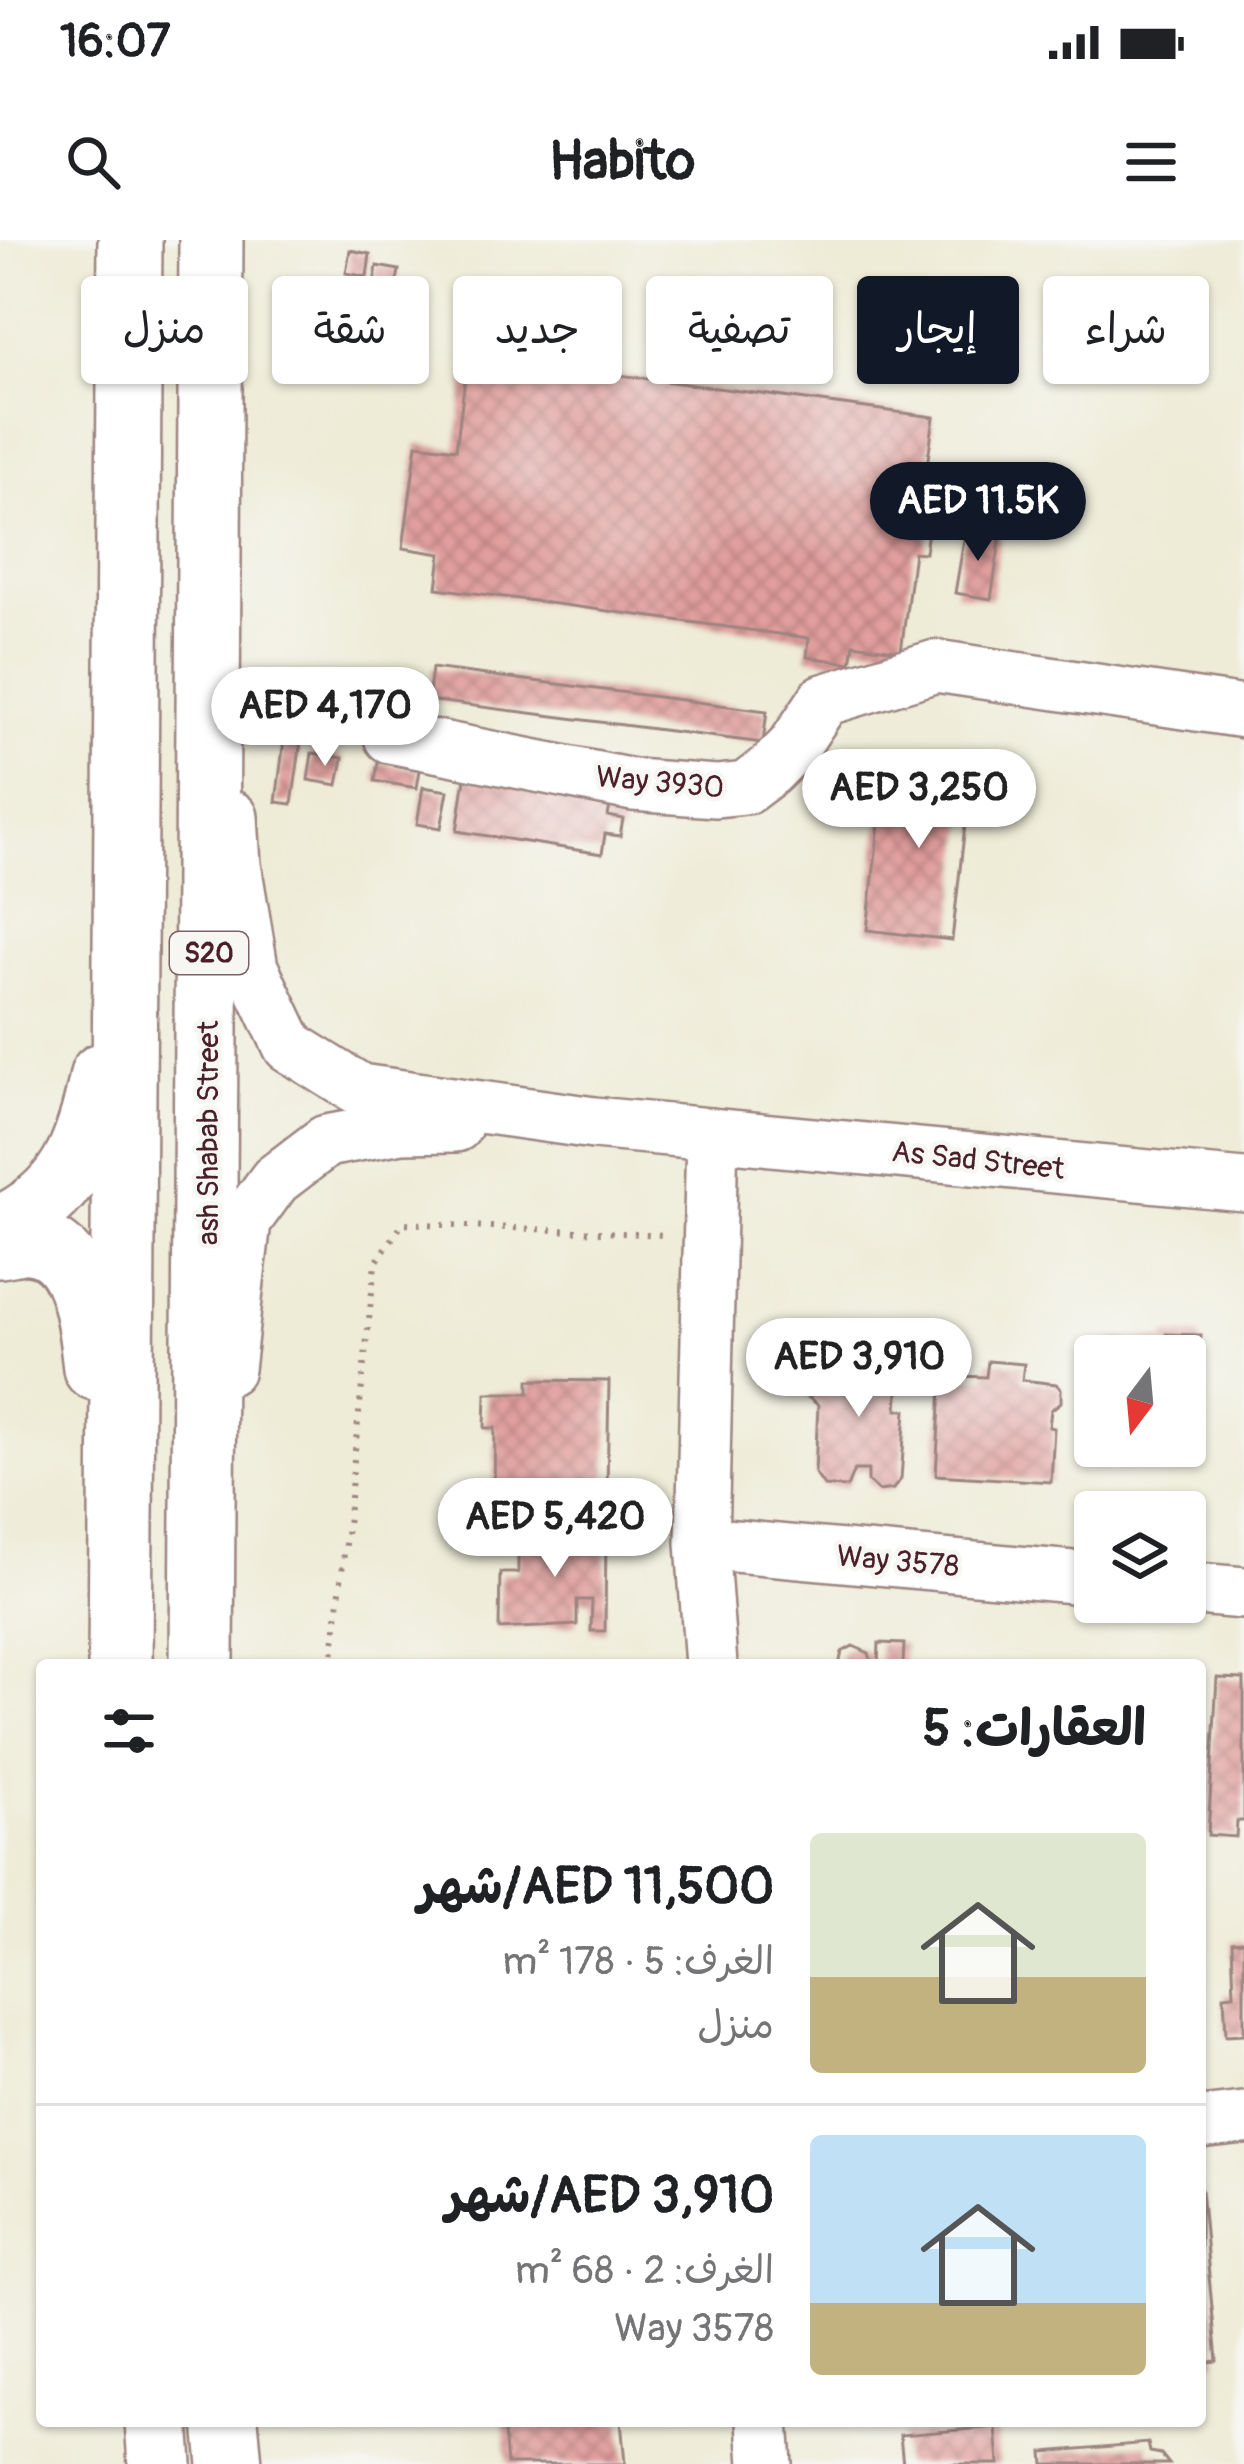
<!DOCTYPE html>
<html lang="ar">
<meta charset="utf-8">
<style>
:root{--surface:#fff;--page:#f2f2f2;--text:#202124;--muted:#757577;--line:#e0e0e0;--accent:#111827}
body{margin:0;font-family:Pangolin,"Playpen Sans Arabic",sans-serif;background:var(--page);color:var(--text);direction:rtl;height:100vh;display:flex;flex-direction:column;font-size:45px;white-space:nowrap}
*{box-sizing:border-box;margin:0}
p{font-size:39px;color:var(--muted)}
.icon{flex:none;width:66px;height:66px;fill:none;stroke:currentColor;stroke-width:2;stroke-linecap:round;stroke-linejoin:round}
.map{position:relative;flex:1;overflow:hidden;direction:ltr}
.side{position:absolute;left:36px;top:1419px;width:1170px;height:768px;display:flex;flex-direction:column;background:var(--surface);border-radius:12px;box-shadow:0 3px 9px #0004;direction:rtl}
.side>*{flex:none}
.top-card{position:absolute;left:36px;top:36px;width:1173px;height:108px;direction:rtl;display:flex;gap:24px}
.needle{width:78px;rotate:196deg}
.controls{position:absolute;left:1074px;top:1095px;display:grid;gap:24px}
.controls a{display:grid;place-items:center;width:132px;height:132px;border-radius:12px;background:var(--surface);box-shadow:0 3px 9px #0004;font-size:60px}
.price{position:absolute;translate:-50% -102px;padding:0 27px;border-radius:42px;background:#fff;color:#222;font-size:39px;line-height:78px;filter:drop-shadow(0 3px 6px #0008)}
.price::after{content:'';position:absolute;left:50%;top:72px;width:36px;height:27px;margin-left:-18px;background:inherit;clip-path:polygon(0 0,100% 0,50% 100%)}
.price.current{background:var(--accent);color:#fff}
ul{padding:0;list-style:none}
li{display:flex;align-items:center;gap:36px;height:300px;padding:0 60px}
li+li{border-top:3px solid var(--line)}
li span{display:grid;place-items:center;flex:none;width:336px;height:240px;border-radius:12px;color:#555}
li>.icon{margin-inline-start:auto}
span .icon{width:144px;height:144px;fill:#fffc;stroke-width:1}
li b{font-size:51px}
h2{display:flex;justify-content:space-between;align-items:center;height:144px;padding:0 60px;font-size:51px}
.pill{padding:0 42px;border-radius:12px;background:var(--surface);box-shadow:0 3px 9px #0004;font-size:42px;line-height:108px}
.pill.current{background:var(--accent);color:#fff}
.status{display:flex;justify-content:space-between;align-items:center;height:84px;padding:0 60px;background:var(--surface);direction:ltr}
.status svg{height:33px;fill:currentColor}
header{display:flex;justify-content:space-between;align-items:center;height:156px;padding:0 60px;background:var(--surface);font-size:54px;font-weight:700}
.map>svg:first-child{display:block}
.building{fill:url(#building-cross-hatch)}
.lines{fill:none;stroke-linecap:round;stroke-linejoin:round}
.minor-casing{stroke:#9c8580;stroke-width:56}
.major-casing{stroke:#9c8580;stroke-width:68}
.path{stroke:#9c8580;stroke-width:6;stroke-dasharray:3 9;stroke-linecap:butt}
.minor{stroke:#fff;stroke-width:51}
.major{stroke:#fff;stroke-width:63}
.labels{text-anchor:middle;stroke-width:9;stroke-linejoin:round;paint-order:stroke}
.shield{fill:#f6f6f2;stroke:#7e6067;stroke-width:3}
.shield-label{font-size:27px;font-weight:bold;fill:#4a1f2b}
.street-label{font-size:30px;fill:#4a1f2b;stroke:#f6f6f2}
</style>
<div class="status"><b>16:07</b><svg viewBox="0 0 49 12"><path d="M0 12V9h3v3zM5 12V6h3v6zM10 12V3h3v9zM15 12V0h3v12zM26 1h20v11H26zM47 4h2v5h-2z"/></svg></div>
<header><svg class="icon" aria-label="menu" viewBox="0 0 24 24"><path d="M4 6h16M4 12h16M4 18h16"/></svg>Habito<svg class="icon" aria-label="search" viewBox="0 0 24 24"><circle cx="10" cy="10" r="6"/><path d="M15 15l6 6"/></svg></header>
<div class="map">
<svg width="1244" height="2224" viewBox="0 0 1244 2224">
<defs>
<pattern id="building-cross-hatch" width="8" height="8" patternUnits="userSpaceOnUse" patternTransform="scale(3)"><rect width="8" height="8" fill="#e19f9d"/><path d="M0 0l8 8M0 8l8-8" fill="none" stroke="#b88180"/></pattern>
</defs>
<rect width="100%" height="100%" fill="#f6f6f2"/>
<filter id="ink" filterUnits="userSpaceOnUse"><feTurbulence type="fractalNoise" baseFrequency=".00833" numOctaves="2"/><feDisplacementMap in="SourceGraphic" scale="24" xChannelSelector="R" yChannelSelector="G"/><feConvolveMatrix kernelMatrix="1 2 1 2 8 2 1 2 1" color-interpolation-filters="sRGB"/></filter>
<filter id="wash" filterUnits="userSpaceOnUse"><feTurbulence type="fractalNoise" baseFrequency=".004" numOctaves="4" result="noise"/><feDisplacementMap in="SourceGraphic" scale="48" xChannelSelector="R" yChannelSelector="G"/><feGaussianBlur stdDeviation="2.7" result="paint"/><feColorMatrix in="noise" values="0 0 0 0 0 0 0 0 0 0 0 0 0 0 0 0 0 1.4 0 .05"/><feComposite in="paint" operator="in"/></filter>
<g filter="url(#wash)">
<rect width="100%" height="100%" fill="#eeebd6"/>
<g id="blocks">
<path class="building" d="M350 10 370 14 367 37 346 33Z
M377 26 399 30 396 47 374 43Z
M468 115 934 177 920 274 930 275 925 313 914 312 901 411 854 404 851 423 807 417 809 398 437 348 441 314 403 308 417 204 456 209Z
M966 288 1001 294 991 359 955 353Z
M432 428 767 471 763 503 428 460Z
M285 492 302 494 292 564 276 562Z
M312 513 343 518 338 545 308 540Z
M378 522 420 530 417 548 375 541Z
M886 523 971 532 952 700 867 690Z
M465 538 611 561 608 576 623 579 620 596 605 594 602 614 457 591Z
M423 547 448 551 441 588 417 584Z
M1166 1094 1201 1095 1197 1162H1185V1116H1094L1113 1098 1165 1099Z
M876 1107 893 1109 900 1117 897 1170H906L901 1239 893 1249 879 1251 868 1242V1230H854L847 1247 824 1246 815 1233 818 1165 803 1153 805 1136 818 1126 868 1123 869 1113Z
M988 1121 1024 1124 1022 1140 1056 1144 1061 1149V1162L1051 1170 1049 1187 1054 1188 1051 1242 936 1235 941 1148 957 1136 986 1137Z
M529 1140 609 1141 607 1251 494 1250 495 1188H485L486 1153H529Z
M518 1291 606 1292 605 1391H591L592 1360H577V1385L499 1389 500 1333H518Z
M879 1403 904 1404 903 1425H878Z
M853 1406 869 1413 872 1425H839L842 1412Z
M1217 1438 1244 1439V1581H1237L1236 1597 1208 1595Z
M1244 1701V1794L1226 1795 1224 1755 1234 1754 1232 1702Z
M1201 1950 1217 2121 1200 2123V1950Z
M503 2181H621L625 2224H507Z
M996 2187 999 2224H903L900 2195Z
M1148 2203 1150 2212 1161 2214 1169 2224H1044L1043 2212Z"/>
</g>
</g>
<g filter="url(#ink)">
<use href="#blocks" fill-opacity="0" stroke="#9c8580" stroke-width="3"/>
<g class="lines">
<g class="minor-casing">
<path id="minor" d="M390 497 633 545 716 551 746 548 770 530 793 507 824 460 936 426 1244 472
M232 577 235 625 252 728 289 806 360 850 594 883 1244 945
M228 1129 245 981 275 940 326 901 402 887 456 886
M702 1303 1095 1339
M1185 1348 1244 1353
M711 1425 702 1303 712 894
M1200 1883 1244 1878
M763 2181 766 2224"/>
</g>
<g class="major-casing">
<path id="major" d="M0 988C70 956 88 907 102 835
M0 1006C9 1005 20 1001 29 1002 85 1006 90 1087 95 1128
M120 1425 130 0
M202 1425 211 0
M157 2181 160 2224
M226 2181 230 2224"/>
</g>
<path class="path" d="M332 1425 375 1024 403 983 665 995"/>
<use href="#minor" class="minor"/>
<use href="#major" class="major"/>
</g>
</g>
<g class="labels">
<rect class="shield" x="170" y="692" width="78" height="42" rx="9"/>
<g class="shield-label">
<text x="209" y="722">S20</text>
</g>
<g class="street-label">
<text transform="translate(660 542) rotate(5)" y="10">Way 3930</text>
<text transform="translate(208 893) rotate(-90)" y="10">ash Shabab Street</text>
<text transform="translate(978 920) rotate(6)" y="10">As Sad Street</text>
<text transform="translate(898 1321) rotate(5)" y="10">Way 3578</text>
</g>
</g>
</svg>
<div class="controls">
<a><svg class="needle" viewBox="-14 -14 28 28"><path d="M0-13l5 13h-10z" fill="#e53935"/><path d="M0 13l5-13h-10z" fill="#757577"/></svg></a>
<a><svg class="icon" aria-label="layers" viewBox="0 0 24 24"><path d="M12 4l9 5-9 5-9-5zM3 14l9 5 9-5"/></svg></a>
</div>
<b class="price current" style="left:978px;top:324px">AED 11.5K</b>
<b class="price" style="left:325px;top:529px">AED 4,170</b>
<b class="price" style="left:919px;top:611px">AED 3,250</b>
<b class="price" style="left:859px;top:1180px">AED 3,910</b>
<b class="price" style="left:555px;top:1340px">AED 5,420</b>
<div class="top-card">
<a class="pill">شراء</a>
<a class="pill current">إيجار</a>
<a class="pill">تصفية</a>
<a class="pill">جديد</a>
<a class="pill">شقة</a>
<a class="pill">منزل</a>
</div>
<section class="side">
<h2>العقارات: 5<svg class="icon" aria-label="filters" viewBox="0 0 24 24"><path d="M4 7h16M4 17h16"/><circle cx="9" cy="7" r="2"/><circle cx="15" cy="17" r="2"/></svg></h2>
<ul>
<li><span style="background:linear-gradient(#dfe7d0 60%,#c2b280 0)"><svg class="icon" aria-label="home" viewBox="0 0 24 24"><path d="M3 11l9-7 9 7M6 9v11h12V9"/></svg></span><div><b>AED 11,500/شهر</b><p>الغرف: 5 · 178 m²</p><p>منزل</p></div></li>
<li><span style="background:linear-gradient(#bfe0f5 70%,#c2b280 0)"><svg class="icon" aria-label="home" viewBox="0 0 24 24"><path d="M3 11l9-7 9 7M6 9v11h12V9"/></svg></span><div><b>AED 3,910/شهر</b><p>الغرف: 2 · 68 m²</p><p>Way 3578</p></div></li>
</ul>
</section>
</div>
